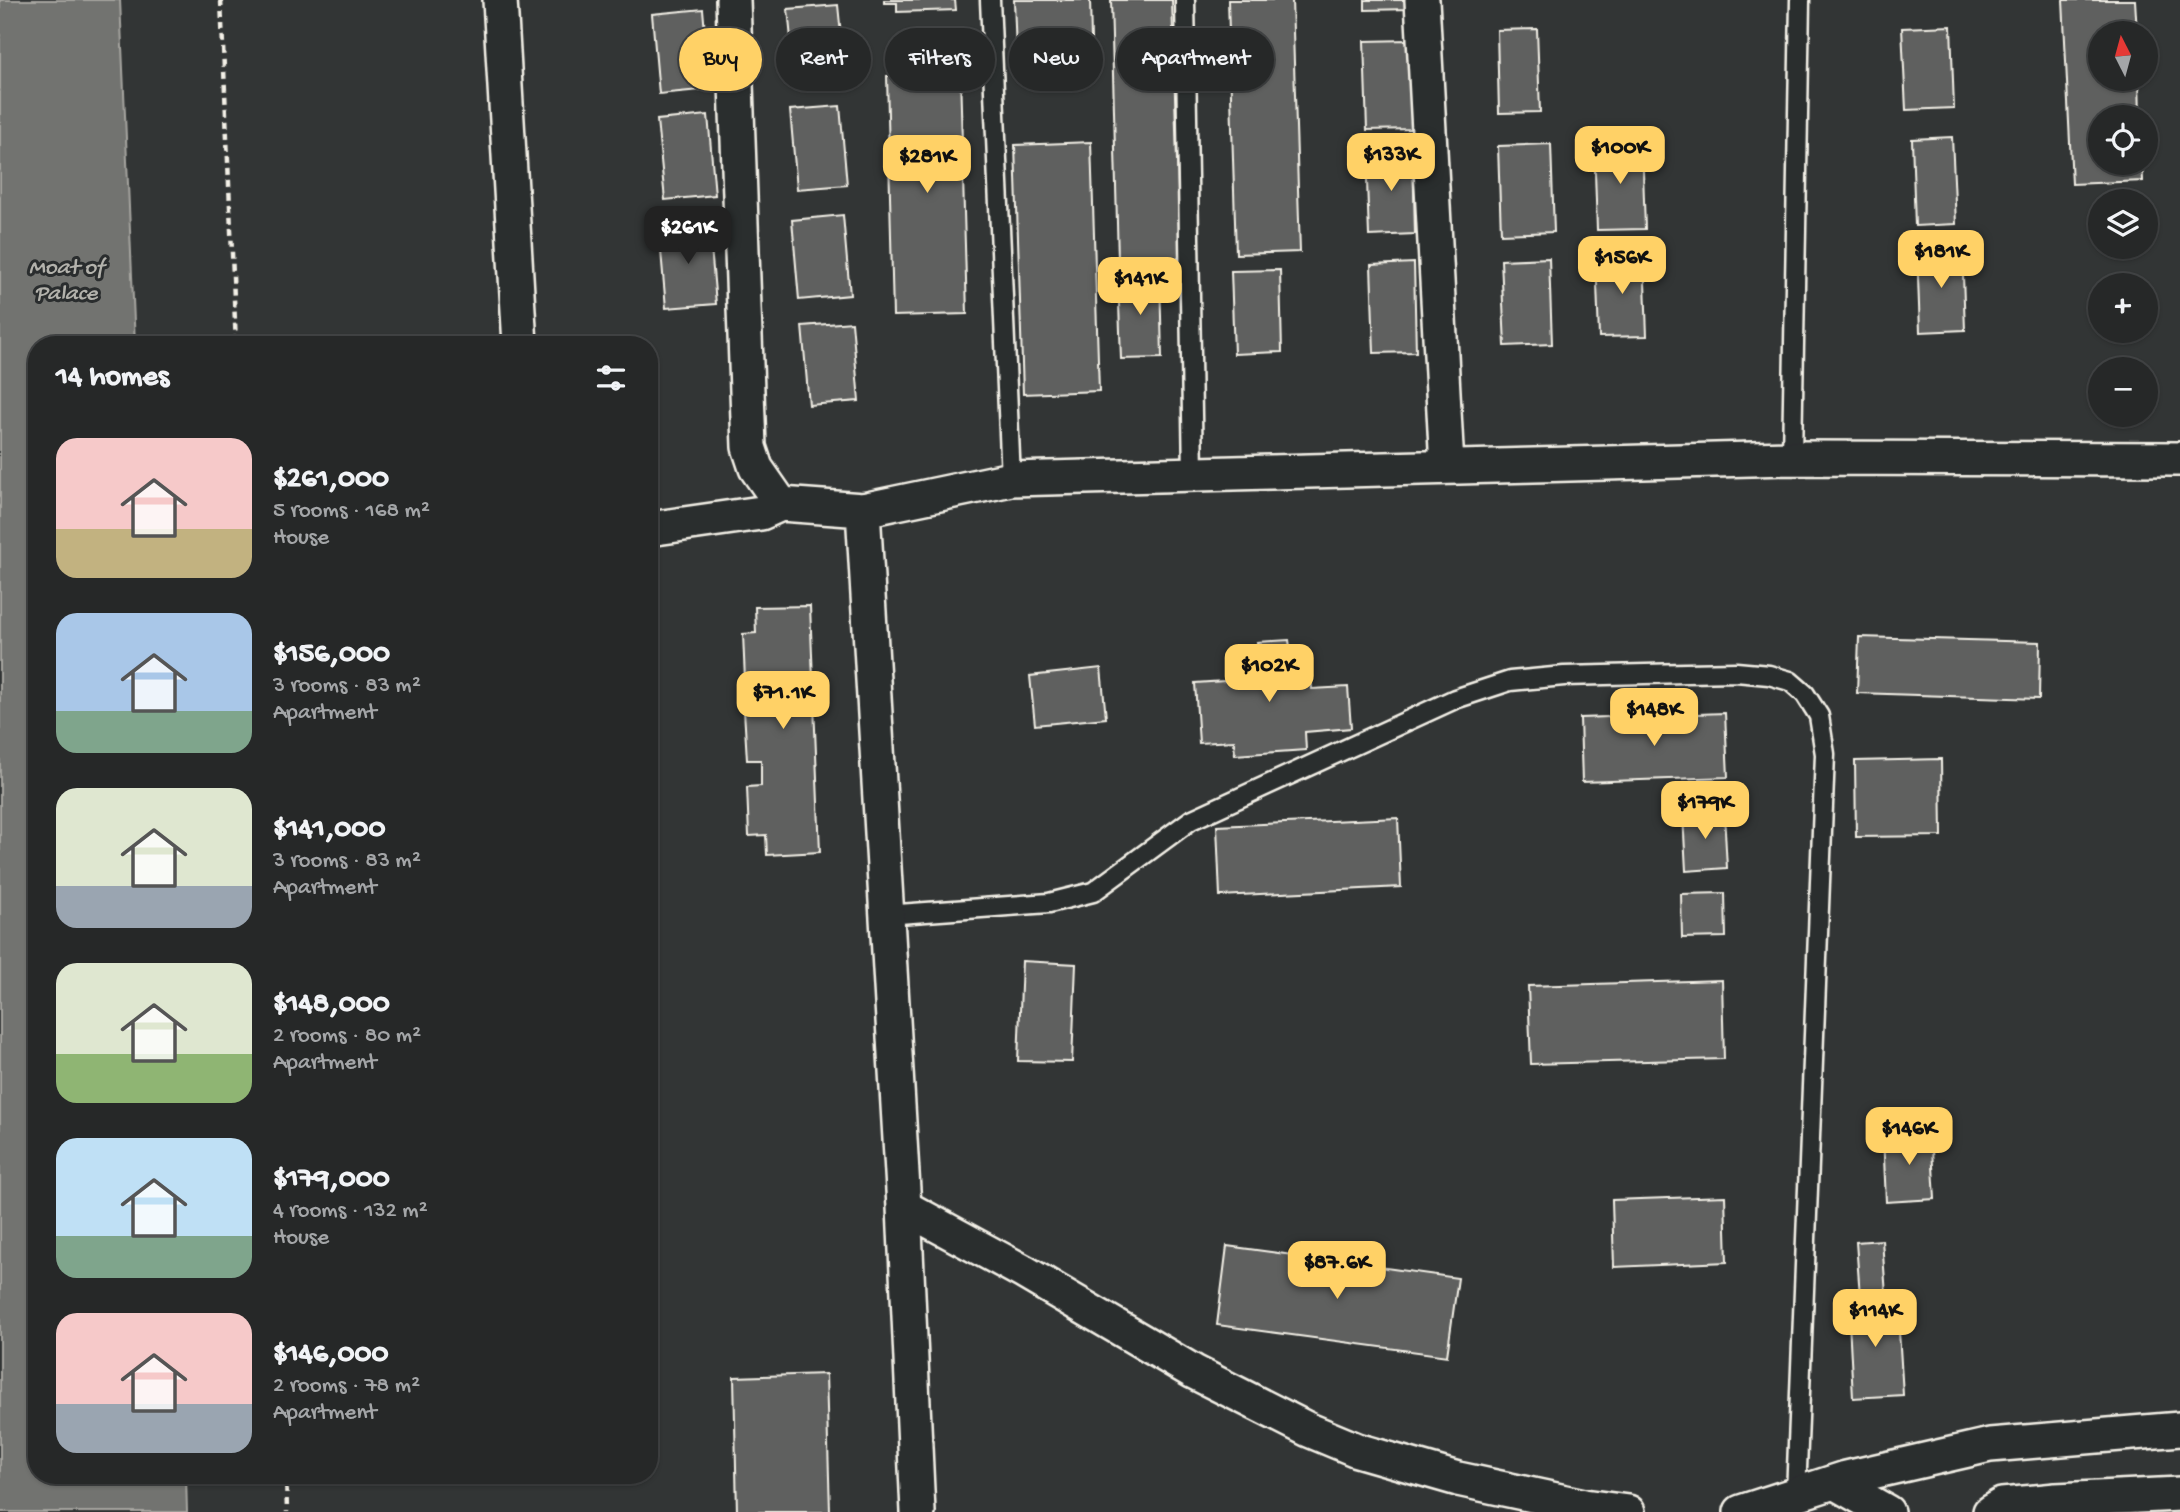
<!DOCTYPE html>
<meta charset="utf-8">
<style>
:root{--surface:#262828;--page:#2e3030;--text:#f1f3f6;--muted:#a4a6a8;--line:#424445;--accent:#ffd166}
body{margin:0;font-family:"Gochi Hand",sans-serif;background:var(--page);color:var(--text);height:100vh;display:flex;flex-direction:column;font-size:26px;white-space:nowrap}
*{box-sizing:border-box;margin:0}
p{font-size:23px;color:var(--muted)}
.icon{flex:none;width:38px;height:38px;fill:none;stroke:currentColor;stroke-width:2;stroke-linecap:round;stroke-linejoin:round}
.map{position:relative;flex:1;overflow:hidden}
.panel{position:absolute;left:28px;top:336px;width:630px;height:1148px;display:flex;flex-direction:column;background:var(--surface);border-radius:28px;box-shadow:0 2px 5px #0004,0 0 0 2px var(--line)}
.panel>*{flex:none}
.guide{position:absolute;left:679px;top:28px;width:665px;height:63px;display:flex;gap:14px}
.needle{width:46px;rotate:354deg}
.fabs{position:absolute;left:2088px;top:21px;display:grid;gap:14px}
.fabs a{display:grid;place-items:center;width:70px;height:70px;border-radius:50%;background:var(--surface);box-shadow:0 2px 5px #0004,0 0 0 2px var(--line);font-size:35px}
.price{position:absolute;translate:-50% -60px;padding:0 16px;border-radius:14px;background:var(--accent);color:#111;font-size:23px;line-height:46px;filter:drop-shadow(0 2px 4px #0008)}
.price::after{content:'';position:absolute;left:50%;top:42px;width:21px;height:16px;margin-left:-10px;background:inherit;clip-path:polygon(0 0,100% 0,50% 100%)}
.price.selected{background:#222;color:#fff}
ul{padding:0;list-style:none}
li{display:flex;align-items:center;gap:21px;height:175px;padding:0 28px}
li span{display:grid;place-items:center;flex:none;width:196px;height:140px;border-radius:21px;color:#555}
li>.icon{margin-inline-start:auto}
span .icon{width:84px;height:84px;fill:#fffc;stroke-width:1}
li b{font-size:30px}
h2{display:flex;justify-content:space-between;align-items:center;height:84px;padding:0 28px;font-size:30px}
.tag{padding:0 24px;border-radius:32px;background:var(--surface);box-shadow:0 2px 5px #0004,0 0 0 2px var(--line);font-size:24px;line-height:63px}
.tag.selected{background:var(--accent);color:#111}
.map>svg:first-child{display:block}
.water{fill:#727370;stroke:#a6a5a0;stroke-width:2}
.building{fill:#5f605f;stroke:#f4f1e8;stroke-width:2}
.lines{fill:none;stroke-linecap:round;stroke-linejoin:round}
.lane-casing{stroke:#f4f1e8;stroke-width:23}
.street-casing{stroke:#f4f1e8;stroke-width:38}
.path{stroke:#f4f1e8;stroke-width:4.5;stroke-dasharray:7 5;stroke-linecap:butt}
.lane{stroke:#2a2d2e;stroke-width:18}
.street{stroke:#2a2d2e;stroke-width:33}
.labels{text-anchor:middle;stroke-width:6;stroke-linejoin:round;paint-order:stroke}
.water-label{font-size:23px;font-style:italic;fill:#b3b2ac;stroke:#2a2d2e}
</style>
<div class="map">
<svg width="2180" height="1512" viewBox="0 0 2180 1512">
<rect width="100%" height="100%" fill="#323535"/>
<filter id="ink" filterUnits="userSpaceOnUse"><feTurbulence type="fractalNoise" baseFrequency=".0143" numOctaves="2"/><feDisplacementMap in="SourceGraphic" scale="14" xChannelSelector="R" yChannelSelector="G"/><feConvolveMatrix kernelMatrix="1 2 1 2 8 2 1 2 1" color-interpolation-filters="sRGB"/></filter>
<g filter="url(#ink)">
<path class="water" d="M0 0H120L135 345H37V1475H186L187 1512H0Z"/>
<path class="building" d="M884 0H955L956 10 897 12V3H884Z
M1014 0H1090L1092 78 1017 80Z
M1111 0H1172L1180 258 1118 260Z
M1228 0H1292L1300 252 1236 254Z
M1365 0H1409L1410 9 1365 10Z
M2063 0H2135L2137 33H2100V79H2139L2140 117H2100V163H2142L2143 181 2072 184Z
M838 5 846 84 796 89 788 9Z
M703 9 710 89 659 94 652 14Z
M1951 26 1954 108 1906 110 1902 28Z
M1537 29 1540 112 1499 113 1497 30Z
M1409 40 1412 129 1367 130 1364 41Z
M960 74 967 314 893 316 887 76Z
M840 106 847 185 797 189 790 110Z
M708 115 715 195 665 200 657 120Z
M1952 137 1956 224 1915 226 1912 139Z
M1091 142 1099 391 1023 394 1015 145Z
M1642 142 1645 229 1597 230 1594 143Z
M1551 144 1554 232 1501 234 1498 146Z
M1413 151 1415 234 1369 236 1366 153Z
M843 215 850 295 799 300 792 220Z
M709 224 716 304 666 308 659 228Z
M1962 248 1965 330 1920 332 1917 250Z
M1644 254 1647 336 1599 337 1596 256Z
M1549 258 1552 344 1505 346 1501 260Z
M1414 263 1416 352 1374 353 1371 265Z
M1280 270 1282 352 1234 354 1231 271Z
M1160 275 1162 358 1121 359 1118 276Z
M852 322 859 401 809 405 802 326Z
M810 606 820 852 767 855 766 835 749 836 747 787 761 786V760H747L744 710 759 709 758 679 745 680 743 634 756 633 755 607Z
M1859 637 2040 642 2039 699 1857 693Z
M1289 640 1291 654 1309 652 1312 689 1348 687 1351 728 1305 732 1306 750 1235 755 1234 741 1199 743 1195 683 1240 680 1238 654 1258 652 1257 642Z
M1101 668 1106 718 1035 725 1030 676Z
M1725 713 1728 777 1582 782 1580 718Z
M1941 759 1942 836 1856 837 1855 761Z
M1724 812 1727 868 1686 871 1683 814Z
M1398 818 1401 887 1220 896 1217 826Z
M1725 893 1726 937 1682 938 1681 894Z
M1022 961 1076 964 1072 1062 1018 1061Z
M1722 980 1724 1059 1531 1064 1528 986Z
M1931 1133 1935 1199 1886 1202 1883 1135Z
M1725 1196 1727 1262 1614 1267 1612 1200Z
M1882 1240 1886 1295 1860 1296 1856 1242Z
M1227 1246 1458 1278 1447 1356 1217 1325Z
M1897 1299 1903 1395 1853 1398 1848 1302Z
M826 1374 830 1512H737L734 1377Z"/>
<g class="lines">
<g class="lane-casing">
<path id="lane" d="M990 0 1011 479
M1185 0 1193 474
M1792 458 1800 0
M885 915 1049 903 1093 892 1191 820 1455 699 1510 681 1564 676 1686 673 1736 672 1769 675 1790 681 1805 694 1819 716 1825 754 1796 1495"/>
</g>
<g class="street-casing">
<path id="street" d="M500 0 520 345
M733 0 749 447 756 468 781 504 863 510 1011 479 1792 458 2180 459
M1422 0 1447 467
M863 510 904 1207 918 1512
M649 529 761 513 781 504
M904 1207 1024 1272 1194 1372 1309 1430 1357 1450 1458 1479 1584 1506 1628 1512
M1834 1482 1887 1512
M1741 1512 1846 1478 1990 1445 2180 1429
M1990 1512 2002 1505 2056 1500 2180 1494"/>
</g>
<path class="path" d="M221 0 236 345
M286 1475 287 1512"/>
<use href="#lane" class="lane"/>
<use href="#street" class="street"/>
</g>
</g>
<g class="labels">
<g class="water-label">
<text x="66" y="273">Moat of<tspan x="66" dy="26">Palace</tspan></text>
</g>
</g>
</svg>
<div class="fabs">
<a><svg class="needle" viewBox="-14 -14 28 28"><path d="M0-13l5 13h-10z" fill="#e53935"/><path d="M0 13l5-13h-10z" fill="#a4a6a8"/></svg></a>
<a><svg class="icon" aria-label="locate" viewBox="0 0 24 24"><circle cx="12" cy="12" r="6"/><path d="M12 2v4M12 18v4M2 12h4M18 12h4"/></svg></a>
<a><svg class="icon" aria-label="layers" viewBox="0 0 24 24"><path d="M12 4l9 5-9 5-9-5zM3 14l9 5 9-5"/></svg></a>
<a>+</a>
<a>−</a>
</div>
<b class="price" style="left:1620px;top:186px">$100K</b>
<b class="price" style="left:1391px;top:193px">$133K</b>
<b class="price" style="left:927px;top:195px">$281K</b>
<b class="price selected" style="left:688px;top:266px">$261K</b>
<b class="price" style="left:1941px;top:290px">$181K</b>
<b class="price" style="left:1622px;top:296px">$156K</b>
<b class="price" style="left:1140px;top:317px">$141K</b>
<b class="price" style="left:1269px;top:704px">$102K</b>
<b class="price" style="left:783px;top:731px">$71.1K</b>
<b class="price" style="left:1654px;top:748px">$148K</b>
<b class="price" style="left:1705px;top:841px">$179K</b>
<b class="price" style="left:1909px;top:1167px">$146K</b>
<b class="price" style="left:1337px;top:1301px">$87.6K</b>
<b class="price" style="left:1875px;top:1349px">$114K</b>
<div class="guide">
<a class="tag selected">Buy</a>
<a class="tag">Rent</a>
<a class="tag">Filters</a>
<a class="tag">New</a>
<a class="tag">Apartment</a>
</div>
<section class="panel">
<h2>14 homes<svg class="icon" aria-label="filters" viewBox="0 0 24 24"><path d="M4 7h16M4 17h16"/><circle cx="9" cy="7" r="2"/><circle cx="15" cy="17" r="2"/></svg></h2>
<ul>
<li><span style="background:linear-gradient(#f6c9c9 65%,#c2b280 0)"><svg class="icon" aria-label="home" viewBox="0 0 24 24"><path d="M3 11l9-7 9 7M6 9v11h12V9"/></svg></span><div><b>$261,000</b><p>5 rooms · 168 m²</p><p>House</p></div></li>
<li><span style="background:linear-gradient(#a9c7e8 70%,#7fa58c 0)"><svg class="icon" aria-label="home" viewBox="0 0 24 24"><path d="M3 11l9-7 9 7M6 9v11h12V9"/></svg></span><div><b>$156,000</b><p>3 rooms · 83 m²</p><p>Apartment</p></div></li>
<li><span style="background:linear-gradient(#dfe7d0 70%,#9aa5b1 0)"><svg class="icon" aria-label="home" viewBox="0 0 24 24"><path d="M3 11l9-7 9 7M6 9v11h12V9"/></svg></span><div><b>$141,000</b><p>3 rooms · 83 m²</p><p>Apartment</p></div></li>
<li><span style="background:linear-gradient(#dfe7d0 65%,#8fb573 0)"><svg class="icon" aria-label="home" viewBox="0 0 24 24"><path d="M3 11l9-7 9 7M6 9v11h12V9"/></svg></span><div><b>$148,000</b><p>2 rooms · 80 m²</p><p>Apartment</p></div></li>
<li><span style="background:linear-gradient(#bfe0f5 70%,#7fa58c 0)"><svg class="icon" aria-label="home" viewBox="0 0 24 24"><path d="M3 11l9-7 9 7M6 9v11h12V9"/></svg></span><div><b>$179,000</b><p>4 rooms · 132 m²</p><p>House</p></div></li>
<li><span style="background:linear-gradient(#f6c9c9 65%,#9aa5b1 0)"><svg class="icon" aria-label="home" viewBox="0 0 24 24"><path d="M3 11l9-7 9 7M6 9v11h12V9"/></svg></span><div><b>$146,000</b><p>2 rooms · 78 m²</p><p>Apartment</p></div></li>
</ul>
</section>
</div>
